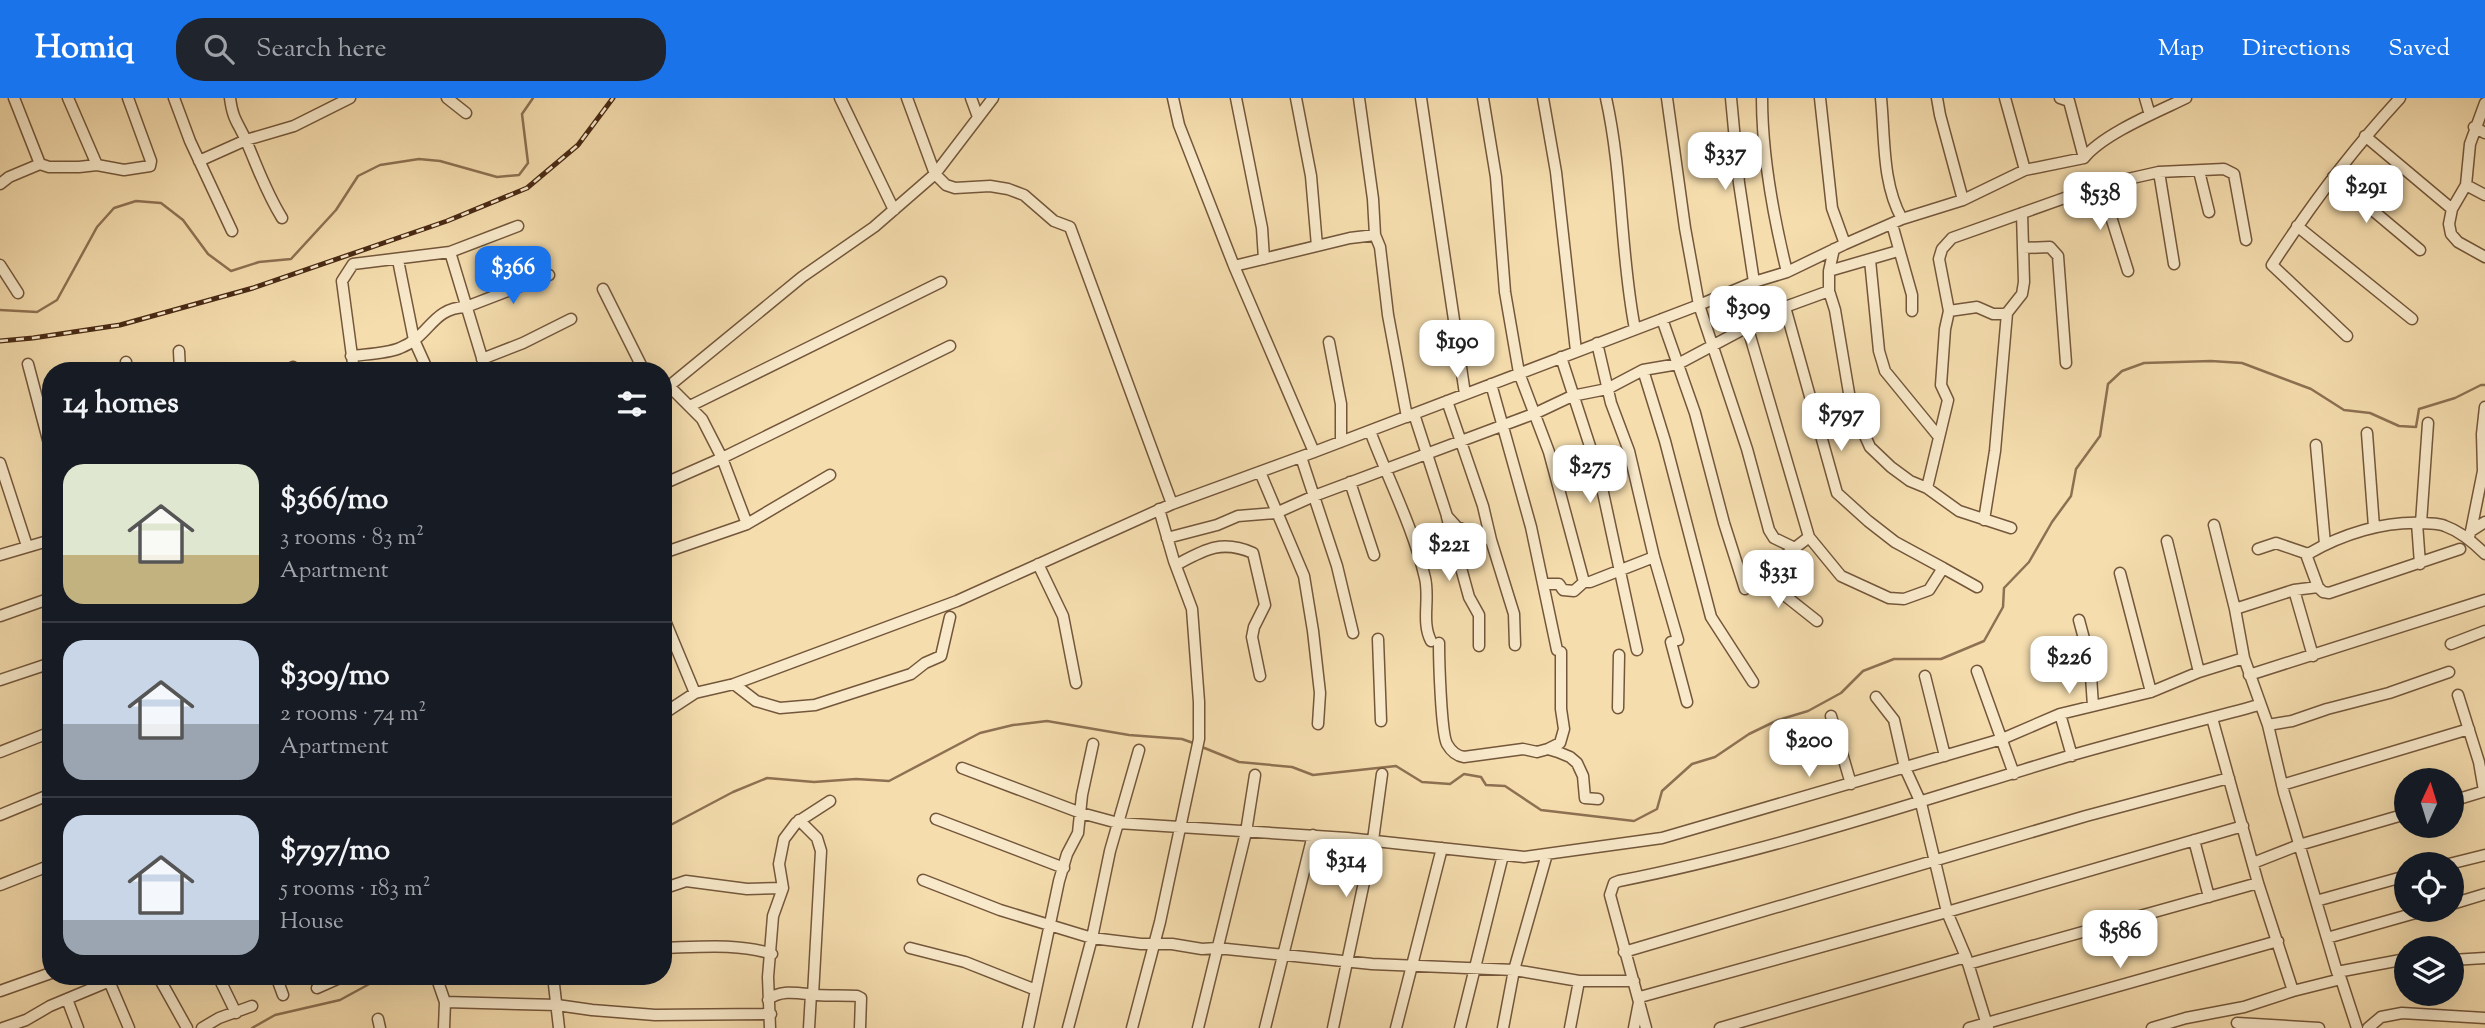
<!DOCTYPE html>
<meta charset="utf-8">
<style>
:root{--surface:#171b24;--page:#20242c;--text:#f1f3f6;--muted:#9ea1a6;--line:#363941;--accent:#1a73e8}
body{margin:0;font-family:"Sorts Mill Goudy",serif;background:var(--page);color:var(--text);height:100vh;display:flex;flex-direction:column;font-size:26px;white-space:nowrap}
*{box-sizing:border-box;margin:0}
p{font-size:23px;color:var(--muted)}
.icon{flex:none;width:38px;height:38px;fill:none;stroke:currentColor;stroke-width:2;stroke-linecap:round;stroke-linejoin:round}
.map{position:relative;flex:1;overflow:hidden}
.sheet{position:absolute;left:42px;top:264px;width:630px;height:623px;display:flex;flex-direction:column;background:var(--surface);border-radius:28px;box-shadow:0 7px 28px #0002}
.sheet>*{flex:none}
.needle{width:46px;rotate:4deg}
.controls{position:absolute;left:2394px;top:670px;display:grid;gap:14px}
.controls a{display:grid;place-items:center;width:70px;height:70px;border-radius:50%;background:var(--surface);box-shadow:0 7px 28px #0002;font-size:35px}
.price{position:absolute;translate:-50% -60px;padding:0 16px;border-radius:14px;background:#fff;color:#222;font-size:23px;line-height:46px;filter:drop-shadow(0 2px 4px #0008)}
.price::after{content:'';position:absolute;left:50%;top:42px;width:21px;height:16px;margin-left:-10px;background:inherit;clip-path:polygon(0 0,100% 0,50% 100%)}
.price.on{background:var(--accent);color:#fff}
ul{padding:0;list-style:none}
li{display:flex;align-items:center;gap:21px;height:175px;padding:0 21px}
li+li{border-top:2px solid var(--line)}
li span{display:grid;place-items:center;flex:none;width:196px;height:140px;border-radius:21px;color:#555}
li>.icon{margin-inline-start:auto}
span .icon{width:84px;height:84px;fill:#fffc;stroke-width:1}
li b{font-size:30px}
h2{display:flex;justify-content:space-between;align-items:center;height:84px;padding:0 21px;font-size:30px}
header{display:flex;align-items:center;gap:42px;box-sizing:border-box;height:98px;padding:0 35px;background:var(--accent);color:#fff}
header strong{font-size:33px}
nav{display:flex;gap:38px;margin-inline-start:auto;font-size:24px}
.search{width:490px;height:63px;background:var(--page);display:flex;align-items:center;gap:18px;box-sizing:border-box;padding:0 24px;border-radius:28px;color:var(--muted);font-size:26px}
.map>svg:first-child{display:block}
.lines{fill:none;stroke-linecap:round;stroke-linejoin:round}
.stream{stroke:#8d7152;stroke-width:2.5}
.minor-casing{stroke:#74573b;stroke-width:13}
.minor{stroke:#f8e9ca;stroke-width:10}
.rail-casing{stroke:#492a15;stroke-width:5}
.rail{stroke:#f8e9ca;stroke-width:2.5;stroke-dasharray:8;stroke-linecap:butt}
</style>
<header>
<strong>Homiq</strong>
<div class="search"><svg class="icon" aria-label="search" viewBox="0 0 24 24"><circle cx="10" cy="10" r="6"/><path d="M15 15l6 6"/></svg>Search here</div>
<nav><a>Map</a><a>Directions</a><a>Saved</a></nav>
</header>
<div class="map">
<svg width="2485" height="930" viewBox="0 0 2485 930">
<rect width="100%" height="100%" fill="#f5ddae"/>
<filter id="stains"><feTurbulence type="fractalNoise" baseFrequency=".00286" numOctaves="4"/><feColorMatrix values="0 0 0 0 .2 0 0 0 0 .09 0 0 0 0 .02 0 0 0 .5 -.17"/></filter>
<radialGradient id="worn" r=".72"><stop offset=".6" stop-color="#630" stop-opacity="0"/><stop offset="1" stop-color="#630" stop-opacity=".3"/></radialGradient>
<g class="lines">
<path class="stream" d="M0 212 37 214 57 202 97 129 114 110 136 103 161 105 183 122 208 156 231 173 259 164 291 161 336 112 358 78 380 67 419 61 440 63 497 79 519 77 528 65 522 16 533 0
M1202 649 1239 664 1292 669 1313 677 1396 668 1422 684 1450 686 1464 676 1481 679 1486 687 1505 688 1541 712 1634 723 1657 711 1662 693 1692 666 1715 659 1749 636 1778 622 1808 613 1841 595 1863 573 1894 561H1941L1984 543 2003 509 2004 490 2029 464 2052 424 2071 398 2076 371 2100 338 2108 286 2122 273 2144 265 2211 263 2242 265 2311 291 2344 312 2370 315 2399 328 2416 329 2419 311 2455 300 2481 287H2485
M663 731 733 694 767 680 814 684 856 681 889 683 980 635 1013 627 1047 623 1129 637 1182 641 1196 646
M252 930 275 917 340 902 384 878"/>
<g class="minor-casing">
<path id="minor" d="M14 0 40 66
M68 0 97 67
M174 0 190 43 232 133
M230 0C233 24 239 25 247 45 259 73 266 94 282 120
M447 0 466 15
M840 0 894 112
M907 0 935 76 946 87 955 90 990 88 1008 91 1024 97 1054 123 1070 129 1172 406
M971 0 978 19
M1173 0 1179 27 1234 168 1350 140 1375 137
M1236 0 1262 130 1264 161
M1296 0 1311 78 1317 148
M1359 0 1373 101 1375 137 1380 149 1388 217 1407 319
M1421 0 1465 296
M1483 0 1496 79 1505 194 1519 275 1549 354 1584 484
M1543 0 1556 74 1576 253
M1606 0C1623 76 1620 155 1635 231
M1667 0 1685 130 1699 207 1747 351 1769 432 1774 440 1795 450
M1731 0 1739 85 1754 184
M1762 0C1762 55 1774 121 1787 174
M1820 0 1832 110 1845 146
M1881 0C1885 41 1882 85 1902 121
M1937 0 1940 17 1963 102
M2005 0 2025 72
M2060 0 2069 3 2084 60
M2145 0 2150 17
M2485 5 2470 46 2466 87 2452 111 2449 126 2451 136 2458 144 2485 159
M2474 29 2485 35
M2365 38 2452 111
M199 63 246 42 294 28 350 0
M2199 73 2209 114
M2159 74 2174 166
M2333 79 2420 152
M0 86 9 79 40 66 49 69H79L97 67 124 72 150 68 151 63 128 0
M2101 87 2128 173
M2466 87 2485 97
M1892 126 1912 197V213
M2297 128 2412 221
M2023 150 2050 149 2058 158 2066 265
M450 154 486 273
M398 162 414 242 428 273
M1870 162 1879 253 1885 273 1939 339
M0 167 18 195
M1234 168 1314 354
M1829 173 1898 153
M603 191 644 273
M1829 193V173L1834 151
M1785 209 1837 395 1868 423 1895 444 1943 470
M1949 213 1977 209 1993 216H2003L2007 215 2022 196 2024 184 2022 115
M1662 221 1695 315 1724 425 1745 491 1759 477 1769 475 1778 463 1809 439 1841 478 1889 500 1904 501 1929 492 1943 470 1977 489
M1748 231 1809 439
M2347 238 2272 167C2310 108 2352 52 2400 0
M1329 244 1341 306V344
M1597 245 1611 305 1629 353 1654 459 1678 542
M179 253 180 273
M351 258C366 256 386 256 400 250 431 238 431 210 466 209L549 177
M1561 259 1599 376 1637 552
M482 261 523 245 571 221
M126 264V273
M28 266 51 353
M293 269 294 273
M354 273 342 183 353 166 450 154 518 128
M1491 286 1531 429 1557 552
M669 288 702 321 722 360 747 426
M663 293 802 179 874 129 935 76 993 0
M1447 303 1483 408 1491 442
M690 308 941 184
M1414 316 1447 418 1457 429 1491 442 1514 516 1515 547
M1370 333C1388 381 1413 429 1425 480 1430 501 1421 524 1431 543
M2367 335 2374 429
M2316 347 2325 446
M1301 359 1337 468 1353 535
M0 365 27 448
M1260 374 1304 478 1313 533 1320 595 1318 626
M1350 384 1374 457
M663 386 722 360 950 248
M1927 390 1948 302 1941 287 1945 231 1949 213 1939 161 1942 151 1952 140 2101 87 2159 74 2224 71 2234 76 2246 142
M1447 419 1469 499 1479 517V548
M1984 422 1995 353 2007 215
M2417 425 2420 466
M2421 425 2428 325
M2214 427 2235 511 2244 560 2268 627 2284 695 2337 874 2341 881 2357 930
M2471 433 2485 424
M1167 440 1217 427 1238 418 1276 415 1314 398 1536 315 1572 298 1607 291 1643 272
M2468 441 2471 433 2483 373 2482 336 2485 309
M2167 443 2199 574
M2258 451 2276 445 2308 456C2342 436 2384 423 2423 425 2430 426 2438 425 2445 428 2459 433 2474 445 2485 456
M663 455 747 426 830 377
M0 457 51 442
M1038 466 1063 518 1076 585
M1176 467C1204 452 1221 441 1253 455L1265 507 1254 529 1252 539 1260 578
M2120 475 2151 594
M1759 477 1817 523
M1545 486H1559L1563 492 1574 493 1584 484H1590L1654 459
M2318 489 2323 494 2329 495 2460 451
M2294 492 2313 558
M2235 511 2294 492 2318 489 2307 459 2308 456
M0 518 51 500
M663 518 695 595
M2079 522 2090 563 2093 608
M1378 541 1381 623
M1671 544 1687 604
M1439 545C1439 561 1441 635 1447 646 1451 653 1457 658 1464 659L1523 651 1537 654 1548 651 1558 654 1570 659 1577 665 1583 678 1585 700 1598 701
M2451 546 2485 533
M1977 573 2014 676
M2249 577 2485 502
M1925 578 1945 658
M0 582 51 565
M1753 584 1711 519 1665 343 1643 272 1678 266 1785 209 1829 193 1835 212 1851 307 1870 349 1891 369 1910 383 1927 390 1959 413 2011 430
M734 586 756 603 780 610 815 607 911 576 925 565 941 558 950 519
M2458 597 2479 664 2484 693
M1876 599 1894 622 1905 670 1921 705 1947 814 1966 859 1988 930
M1618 610 1619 557
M663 616 695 595 734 586 957 503 1172 406 1314 354 1699 207 1754 184 1787 174 1845 146 1902 121 1963 102 2025 72 2084 60C2103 36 2157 14 2186 0
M2060 616 2072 658
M1831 618 1851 686
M2212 620 2258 785 2293 893
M2268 627 2292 623 2327 611 2389 595 2449 574
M1548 651 1560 645 1564 631 1561 611V554
M0 654 51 634
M962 670 1081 715 1118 725 1347 740 1524 759 1662 740 2002 641 2060 616 2151 594 2199 574 2244 560
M2282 687 2469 631
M2452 703 2485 693
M0 717 51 696
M936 721 1064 770
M799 722 817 740 821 753 813 897
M2194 742 2209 799
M2253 765 2299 747 2406 716
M2449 766 2485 757
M923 782 1000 812 1092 840 1141 846H1172L1202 851 1217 850 1372 866 1514 872 1579 883H1634
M0 787 51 767
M663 788H671L686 783 747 791 783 790
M2316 803 2406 778
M2452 806 2485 796
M2327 840 2426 812
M663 850C699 849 738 845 772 856
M910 850 965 864 1036 892
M1624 854 2086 718 2229 680
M2452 862 2485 860
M1968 866 2258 785
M2337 874 2406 861
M158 878 187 930
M218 878 236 915
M276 878 283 897
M436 878 445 904 444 930
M553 878 559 930
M109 883 129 930
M317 890 344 878
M0 893 51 875
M67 901 78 930
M768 902C781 890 802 896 817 897 830 898 844 897 857 898L861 900 860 930
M445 904 557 907 592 912 655 917 771 916
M378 921 380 930
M2237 925 2319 930
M3 930 26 922 50 908 122 878
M202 930 219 920 252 908
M770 930 768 879 773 818 783 790 779 766 784 741 796 725 830 703
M809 930 811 896
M1028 930 1059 783 1067 756 1078 735 1082 697 1093 646
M1068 930 1092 840 1110 753 1139 652
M1132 930 1160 824 1199 641V604L1192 511 1174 463 1159 411
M1198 930 1246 734 1255 677
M1265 930 1313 737
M1333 930 1373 742 1382 676
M1396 930 1442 750
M1460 930 1503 757
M1503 930 1514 872 1547 756
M1570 930 1579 883
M1634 930 1640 899 1947 814 2243 728
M1646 930 1610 797 1614 785 1619 783C1772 753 1920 703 2069 658 2132 640 2196 624 2259 607
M1720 930 1966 859
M1969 930 2278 843
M2152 930 2186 920 2244 909 2293 893 2341 881
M2368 930 2381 919 2402 915 2485 920"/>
</g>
<use href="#minor" class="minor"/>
<g class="rail-casing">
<path id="rail" d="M0 243 33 240 120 227 253 190 447 123 527 90 578 47 613 0"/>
</g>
<use href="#rail" class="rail"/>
</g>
<rect width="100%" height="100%" filter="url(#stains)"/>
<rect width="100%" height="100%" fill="url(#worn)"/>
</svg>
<div class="controls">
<a><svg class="needle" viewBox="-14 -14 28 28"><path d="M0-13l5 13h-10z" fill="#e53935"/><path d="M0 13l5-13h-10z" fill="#9ea1a6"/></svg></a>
<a><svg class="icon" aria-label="locate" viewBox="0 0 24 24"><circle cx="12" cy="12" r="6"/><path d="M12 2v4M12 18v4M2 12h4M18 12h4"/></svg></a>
<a><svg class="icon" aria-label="layers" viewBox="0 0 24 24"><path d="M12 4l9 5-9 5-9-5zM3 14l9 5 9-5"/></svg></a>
</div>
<b class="price" style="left:1725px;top:94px">$337</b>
<b class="price" style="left:2366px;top:127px">$291</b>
<b class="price" style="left:2100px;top:134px">$538</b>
<b class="price on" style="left:513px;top:208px">$366</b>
<b class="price" style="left:1748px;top:248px">$309</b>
<b class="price" style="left:1457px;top:282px">$190</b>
<b class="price" style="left:1841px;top:355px">$797</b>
<b class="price" style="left:1590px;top:407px">$275</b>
<b class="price" style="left:1449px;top:485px">$221</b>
<b class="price" style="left:1778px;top:512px">$331</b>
<b class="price" style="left:2069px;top:598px">$226</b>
<b class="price" style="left:1809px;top:681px">$200</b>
<b class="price" style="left:1346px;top:801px">$314</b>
<b class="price" style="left:2120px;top:872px">$586</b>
<section class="sheet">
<h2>14 homes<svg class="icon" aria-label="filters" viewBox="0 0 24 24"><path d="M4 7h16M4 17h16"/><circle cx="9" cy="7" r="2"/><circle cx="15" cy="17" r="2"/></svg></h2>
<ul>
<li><span style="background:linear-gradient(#dfe7d0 65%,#c2b280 0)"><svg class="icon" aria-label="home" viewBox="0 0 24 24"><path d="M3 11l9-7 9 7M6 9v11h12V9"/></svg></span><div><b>$366/mo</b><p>3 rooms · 83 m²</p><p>Apartment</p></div></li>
<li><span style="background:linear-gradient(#c9d6e8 60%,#9aa5b1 0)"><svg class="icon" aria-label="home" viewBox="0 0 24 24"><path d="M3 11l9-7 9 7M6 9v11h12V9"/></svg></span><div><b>$309/mo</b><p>2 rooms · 74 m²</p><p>Apartment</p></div></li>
<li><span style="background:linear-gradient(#c9d6e8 75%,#9aa5b1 0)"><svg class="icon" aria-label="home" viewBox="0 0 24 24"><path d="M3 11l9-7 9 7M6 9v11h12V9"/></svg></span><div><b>$797/mo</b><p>5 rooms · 183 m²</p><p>House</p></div></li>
</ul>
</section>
</div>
